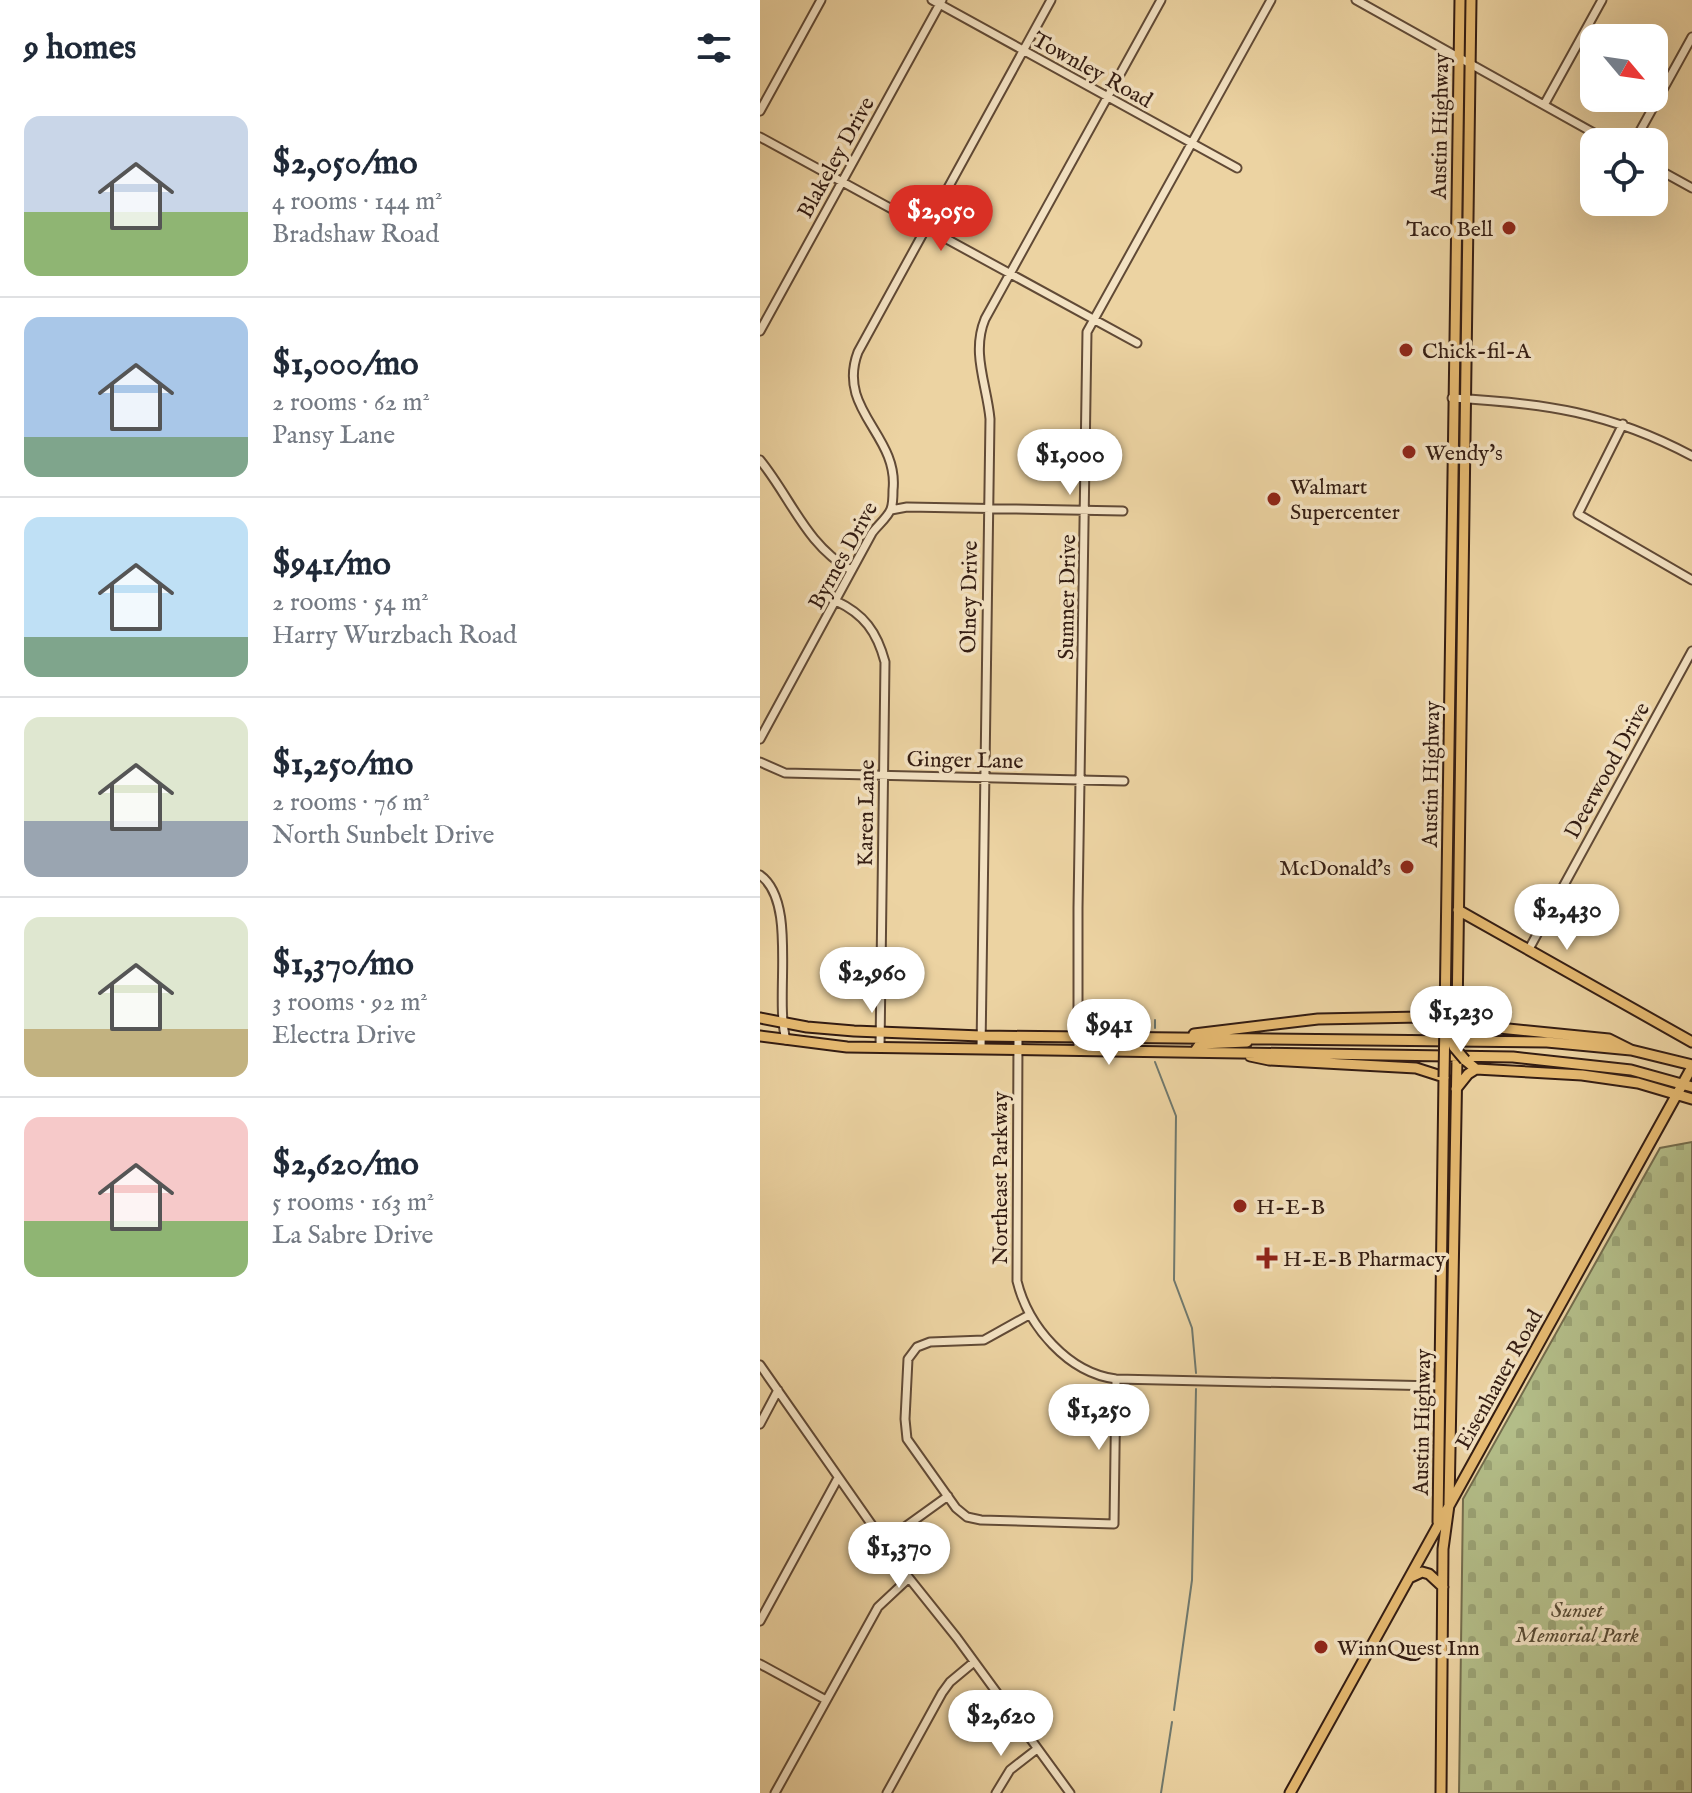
<!DOCTYPE html>
<meta charset="utf-8">
<style>
:root{--surface:#fff;--page:#f6f6f7;--text:#1f2937;--muted:#747a83;--line:#e0e1e3;--accent:#d93025}
body{margin:0;font-family:"IM FELL English",serif;background:var(--page);color:var(--text);height:100vh;display:flex;flex-direction:column;font-size:30px;white-space:nowrap}
*{box-sizing:border-box;margin:0}
p{font-size:26px;color:var(--muted)}
.icon{flex:none;width:44px;height:44px;fill:none;stroke:currentColor;stroke-width:2;stroke-linecap:round;stroke-linejoin:round}
.map{position:relative;flex:1;overflow:hidden}
.details{display:flex;flex-direction:column;background:var(--surface);width:760px}
.details>*{flex:none}
.needle{width:52px;rotate:119deg}
.controls{position:absolute;left:820px;top:24px;display:grid;gap:16px}
.controls a{display:grid;place-items:center;width:88px;height:88px;border-radius:16px;background:var(--surface);box-shadow:0 8px 32px #0002;font-size:40px}
.price{position:absolute;translate:-50% -68px;padding:0 18px;border-radius:28px;background:#fff;color:#222;font-size:26px;line-height:52px;filter:drop-shadow(0 2px 4px #0008)}
.price::after{content:'';position:absolute;left:50%;top:48px;width:24px;height:18px;margin-left:-12px;background:inherit;clip-path:polygon(0 0,100% 0,50% 100%)}
.price.on{background:var(--accent);color:#fff}
ul{padding:0;list-style:none}
li{display:flex;align-items:center;gap:24px;height:200px;padding:0 24px}
li+li{border-top:2px solid var(--line)}
li span{display:grid;place-items:center;flex:none;width:224px;height:160px;border-radius:16px;color:#555}
li>.icon{margin-inline-start:auto}
span .icon{width:96px;height:96px;fill:#fffc;stroke-width:1}
li b{font-size:34px}
h2{display:flex;justify-content:space-between;align-items:center;height:96px;padding:0 24px;font-size:34px}
main{display:flex;flex:1;min-height:0}
.map>svg:first-child{display:block}
.cemetery{fill:url(#cemetery-stones);stroke:#736c4d;stroke-width:2}
.lines{fill:none;stroke-linecap:round;stroke-linejoin:round}
.stream{stroke:#70796e;stroke-width:2}
.minor-casing{stroke:#614a36;stroke-width:11}
.major-casing{stroke:#331c12;stroke-width:13}
.minor{stroke:#f3e2c3;stroke-width:7}
.major{stroke:#e6ba71;stroke-width:9}
.major-bridge-casing{stroke:#331c12;stroke-width:13;stroke-linecap:butt}
.major-bridge{stroke:#e6ba71;stroke-width:9}
.poi-dot{fill:#8f2418;stroke:#f3e2c3;stroke-width:3}
.labels{text-anchor:middle;stroke-width:7;stroke-linejoin:round;paint-order:stroke}
.street-label{font-size:22px;fill:#331c12;stroke:#f3e2c3}
.poi-label{font-size:22px;fill:#331c12;stroke:#f3e2c3;text-anchor:start}
.park-label{font-size:22px;font-style:italic;fill:#594c35;stroke:#f3e2c3}
</style>
<main>
<section class="details">
<h2>9 homes<svg class="icon" aria-label="filters" viewBox="0 0 24 24"><path d="M4 7h16M4 17h16"/><circle cx="9" cy="7" r="2"/><circle cx="15" cy="17" r="2"/></svg></h2>
<ul>
<li><span style="background:linear-gradient(#c9d6e8 60%,#8fb573 0)"><svg class="icon" aria-label="home" viewBox="0 0 24 24"><path d="M3 11l9-7 9 7M6 9v11h12V9"/></svg></span><div><b>$2,050/mo</b><p>4 rooms · 144 m²</p><p>Bradshaw Road</p></div></li>
<li><span style="background:linear-gradient(#a9c7e8 75%,#7fa58c 0)"><svg class="icon" aria-label="home" viewBox="0 0 24 24"><path d="M3 11l9-7 9 7M6 9v11h12V9"/></svg></span><div><b>$1,000/mo</b><p>2 rooms · 62 m²</p><p>Pansy Lane</p></div></li>
<li><span style="background:linear-gradient(#bfe0f5 75%,#7fa58c 0)"><svg class="icon" aria-label="home" viewBox="0 0 24 24"><path d="M3 11l9-7 9 7M6 9v11h12V9"/></svg></span><div><b>$941/mo</b><p>2 rooms · 54 m²</p><p>Harry Wurzbach Road</p></div></li>
<li><span style="background:linear-gradient(#dfe7d0 65%,#9aa5b1 0)"><svg class="icon" aria-label="home" viewBox="0 0 24 24"><path d="M3 11l9-7 9 7M6 9v11h12V9"/></svg></span><div><b>$1,250/mo</b><p>2 rooms · 76 m²</p><p>North Sunbelt Drive</p></div></li>
<li><span style="background:linear-gradient(#dfe7d0 70%,#c2b280 0)"><svg class="icon" aria-label="home" viewBox="0 0 24 24"><path d="M3 11l9-7 9 7M6 9v11h12V9"/></svg></span><div><b>$1,370/mo</b><p>3 rooms · 92 m²</p><p>Electra Drive</p></div></li>
<li><span style="background:linear-gradient(#f6c9c9 65%,#8fb573 0)"><svg class="icon" aria-label="home" viewBox="0 0 24 24"><path d="M3 11l9-7 9 7M6 9v11h12V9"/></svg></span><div><b>$2,620/mo</b><p>5 rooms · 163 m²</p><p>La Sabre Drive</p></div></li>
</ul>
</section>
<div class="map">
<svg width="932" height="1793" viewBox="0 0 932 1793">
<defs>
<pattern id="cemetery-stones" width="16" height="16" patternUnits="userSpaceOnUse" patternTransform="scale(2)"><rect width="16" height="16" fill="#b3bd88"/><path d="M2 7V4a2 2 0 0 1 4 0v3zM10 15v-3a2 2 0 0 1 4 0v3z" fill="#9aa274"/></pattern>
</defs>
<rect width="100%" height="100%" fill="#ecd3a2"/>
<filter id="stains"><feTurbulence type="fractalNoise" baseFrequency=".0025" numOctaves="4"/><feColorMatrix values="0 0 0 0 .2 0 0 0 0 .09 0 0 0 0 .02 0 0 0 .5 -.17"/></filter>
<radialGradient id="worn" r=".72"><stop offset=".6" stop-color="#630" stop-opacity="0"/><stop offset="1" stop-color="#630" stop-opacity=".3"/></radialGradient>
<path class="cemetery" d="M932 1142V1793H699L703 1499 900 1148Z"/>
<g class="lines">
<path class="stream" d="M395 1020V1028
M395 1062 416 1116 414 1280 432 1328 436 1373
M414 1710 432 1580 436 1389
M401 1793 412 1722"/>
<g class="minor-casing">
<path id="minor" d="M172 0 477 168
M596 0 850 142
M784 105 842 0
M0 111 61 0
M0 137 377 343
M874 142 932 37
M894 167 932 188
M0 331 182 0
M692 398C784 403 850 412 932 456
M863 424 818 514 932 580
M0 460C31 498 46 545 91 570
M131 510 147 507 363 511
M76 601C104 614 117 632 125 662L120 1048
M0 739 112 533C117 526 128 517 131 509 133 504 133 496 133 490 139 435 76 410 98 352L291 0
M0 762 25 773 364 781
M0 875C38 902 14 996 26 1040
M769 949 932 651
M258 1036 257 1281C268 1326 308 1373 356 1379L679 1386
M221 1049 230 419C227 385 211 353 225 319L401 0
M318 1050V908L327 332 511 0
M269 1315 224 1340 170 1342 157 1347 148 1359 145 1419 147 1439 196 1508 207 1517 221 1520 354 1524 356 1379
M0 1365 149 1578 197 1638 310 1793
M0 1424 18 1390
M124 1542 188 1496
M0 1621 78 1478
M0 1664 66 1700
M15 1793 118 1607 149 1578
M127 1793 182 1693 190 1682 214 1662
M236 1793 250 1770 277 1749"/>
</g>
<g class="major-casing">
<path id="major" d="M711 0 697 1019 729 1027 849 1039 871 1050
M698 910 932 1042
M661 1017 674 1028
M0 1018 47 1027 94 1031 221 1036 787 1042 871 1050 932 1065
M685 1019 700 0
M434 1034 558 1019 661 1017 685 1003
M0 1036 87 1047 753 1057 871 1070 932 1087
M705 1036 729 1027
M435 1051 440 1044 487 1042
M490 1056 509 1060 656 1068 684 1077 678 1522
M705 1060 716 1069 822 1075 878 1083 932 1099
M696 1089 708 1074 716 1069
M649 1578 662 1572 669 1574 683 1587
M530 1793 932 1067
M681 1793 683 1549 689 1505 697 1059"/>
</g>
<use href="#minor" class="minor"/>
<use href="#major" class="major"/>
<g class="major-bridge-casing">
<path id="major-bridge" d="M687 1026 694 1047 705 1060
M697 1047V1019
M684 1077 685 1019"/>
</g>
<use href="#major-bridge" class="major-bridge"/>
</g>
<g class="poi-dot">
<circle cx="749" cy="228" r="8"/>
<circle cx="646" cy="350" r="8"/>
<circle cx="649" cy="452" r="8"/>
<circle cx="514" cy="499" r="8"/>
<circle cx="647" cy="867" r="8"/>
<circle cx="480" cy="1206" r="8"/>
<path d="M503 1246h8v8h8v8h-8v8h-8v-8h-8v-8h8z"/>
<circle cx="561" cy="1647" r="8"/>
</g>
<g class="labels">
<g class="street-label">
<text transform="translate(333 69) rotate(29)" y="8">Townley Road</text>
<text transform="translate(679 126) rotate(-89)" y="8">Austin Highway</text>
<text transform="translate(75 157) rotate(-61)" y="8">Blakeley Drive</text>
<text transform="translate(82 555) rotate(-61)" y="8">Byrnes Drive</text>
<text transform="translate(208 597) rotate(-89)" y="8">Olney Drive</text>
<text transform="translate(306 597) rotate(-89)" y="8">Sumner Drive</text>
<text transform="translate(205 759) rotate(1)" y="8">Ginger Lane</text>
<text transform="translate(846 770) rotate(-61)" y="8">Deerwood Drive</text>
<text transform="translate(670 774) rotate(-89)" y="8">Austin Highway</text>
<text transform="translate(105 813) rotate(-89)" y="8">Karen Lane</text>
<text transform="translate(239 1178) rotate(-90)" y="8">Northeast Parkway</text>
<text transform="translate(738 1379) rotate(-61)" y="8">Eisenhauer Road</text>
<text transform="translate(661 1422) rotate(-89)" y="8">Austin Highway</text>
</g>
<g class="poi-label">
<text x="733" y="236" text-anchor="end">Taco Bell</text>
<text x="662" y="358">Chick-fil-A</text>
<text x="665" y="460">Wendy's</text>
<text x="530" y="494">Walmart<tspan x="530" dy="25">Supercenter</tspan></text>
<text x="631" y="875" text-anchor="end">McDonald's</text>
<text x="496" y="1214">H-E-B</text>
<text x="523" y="1266">H-E-B Pharmacy</text>
<text x="577" y="1655">WinnQuest Inn</text>
</g>
<g class="park-label">
<text x="817" y="1617">Sunset<tspan x="817" dy="25">Memorial Park</tspan></text>
</g>
</g>
<rect width="100%" height="100%" filter="url(#stains)"/>
<rect width="100%" height="100%" fill="url(#worn)"/>
</svg>
<div class="controls">
<a><svg class="needle" viewBox="-14 -14 28 28"><path d="M0-13l5 13h-10z" fill="#e53935"/><path d="M0 13l5-13h-10z" fill="#747a83"/></svg></a>
<a><svg class="icon" aria-label="locate" viewBox="0 0 24 24"><circle cx="12" cy="12" r="6"/><path d="M12 2v4M12 18v4M2 12h4M18 12h4"/></svg></a>
</div>
<b class="price on" style="left:181px;top:253px">$2,050</b>
<b class="price" style="left:310px;top:497px">$1,000</b>
<b class="price" style="left:807px;top:952px">$2,430</b>
<b class="price" style="left:112px;top:1015px">$2,960</b>
<b class="price" style="left:701px;top:1054px">$1,230</b>
<b class="price" style="left:349px;top:1067px">$941</b>
<b class="price" style="left:339px;top:1452px">$1,250</b>
<b class="price" style="left:139px;top:1590px">$1,370</b>
<b class="price" style="left:241px;top:1758px">$2,620</b>
</div>
</main>
